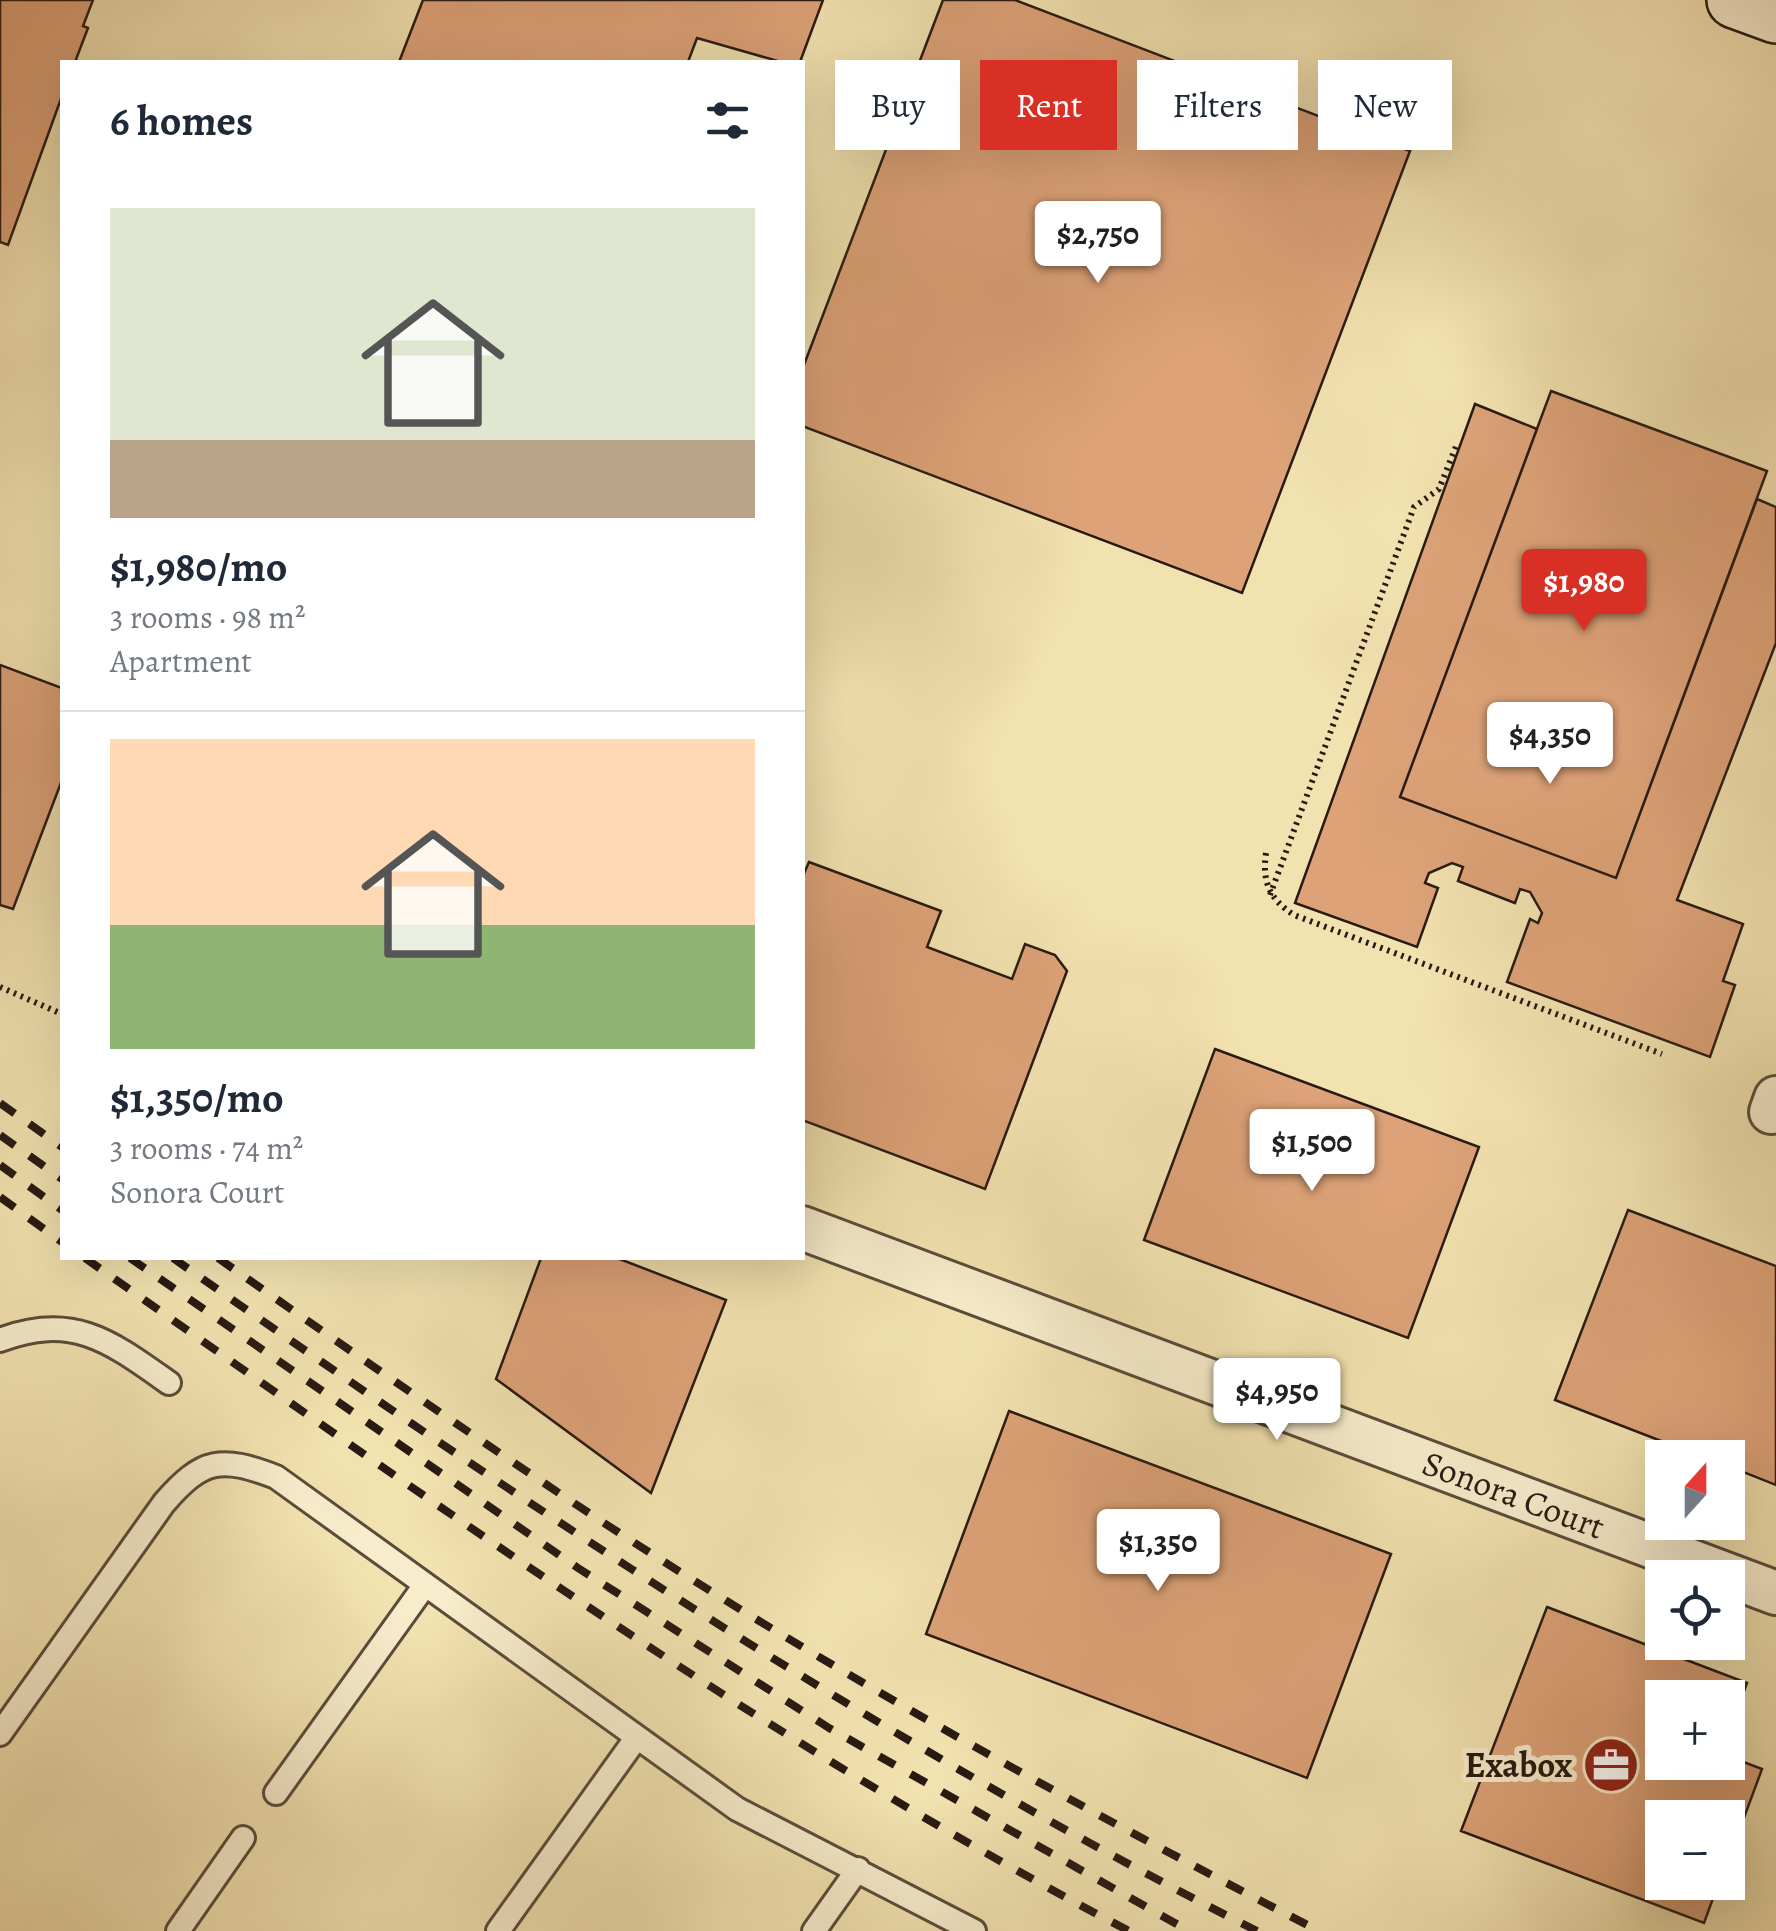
<!DOCTYPE html>
<meta charset="utf-8">
<style>
:root{--surface:#fff;--page:#f2f2f3;--text:#1f2937;--muted:#747a83;--line:#e0e1e3;--accent:#d93025}
body{margin:0;font-family:Alegreya,serif;background:var(--page);color:var(--text);height:100vh;display:flex;flex-direction:column;font-size:38px;white-space:nowrap}
*{box-sizing:border-box;margin:0}
p{font-size:32px;color:var(--muted)}
.icon{flex:none;width:55px;height:55px;fill:none;stroke:currentColor;stroke-width:2;stroke-linecap:round;stroke-linejoin:round}
.map{position:relative;flex:1;overflow:hidden}
.details{position:absolute;left:60px;top:60px;width:745px;height:1200px;display:flex;flex-direction:column;background:var(--surface);border-radius:0px;box-shadow:0 10px 40px #0002}
.details>*{flex:none}
.banner{position:absolute;left:835px;top:60px;width:790px;height:90px;display:flex;gap:20px}
.needle{width:65px;rotate:21deg}
.fabs{position:absolute;left:1645px;top:1440px;display:grid;gap:20px}
.fabs a{display:grid;place-items:center;width:100px;height:100px;border-radius:0px;background:var(--surface);box-shadow:0 10px 40px #0002;font-size:50px}
.price{position:absolute;translate:-50% -85px;padding:0 22px;border-radius:10px;background:#fff;color:#222;font-size:32px;line-height:65px;filter:drop-shadow(0 2px 5px #0008)}
.price::after{content:'';position:absolute;left:50%;top:60px;width:30px;height:22px;margin-left:-15px;background:inherit;clip-path:polygon(0 0,100% 0,50% 100%)}
.price.on{background:var(--accent);color:#fff}
ul{padding:0;list-style:none}
li{display:grid;align-content:center;gap:20px;height:530px;padding:0 50px}
li+li{border-top:2px solid var(--line)}
li span{display:grid;place-items:center;height:310px;border-radius:0px;color:#555}
li>.icon{margin-inline-start:auto}
span .icon{width:180px;height:180px;fill:#fffc;stroke-width:1}
li b{font-size:42px}
h2{display:flex;justify-content:space-between;align-items:center;height:120px;padding:0 50px;font-size:42px}
.pill{padding:0 35px;border-radius:0px;background:var(--surface);box-shadow:0 10px 40px #0002;font-size:35px;line-height:90px}
.pill.on{background:var(--accent);color:#fff}
.map>svg:first-child{display:block}
.building{fill:#dda278;stroke:#281a12;stroke-width:2.5}
.lines{fill:none;stroke-linecap:round;stroke-linejoin:round}
.service-casing{stroke:#5a4c3a;stroke-width:28}
.minor-casing{stroke:#5a4c3a;stroke-width:48}
.secondary-casing{stroke:#281a12;stroke-width:60}
.path{stroke:#281a12;stroke-width:6;stroke-dasharray:2.5 5;stroke-linecap:butt}
.service{stroke:#f7eccc;stroke-width:22}
.minor{stroke:#f7eccc;stroke-width:42}
.secondary{stroke:#f7eccc;stroke-width:55}
.rail{stroke:#281a12;stroke-width:8;stroke-dasharray:18 18;stroke-linecap:butt}
.labels{text-anchor:middle;stroke-width:10;stroke-linejoin:round;paint-order:stroke}
.street-label{font-size:35px;fill:#281a12;stroke:#f7eccc}
.poi-label{font-size:35px;font-weight:bold;fill:#281a12;stroke:#f7eccc;text-anchor:end}
</style>
<div class="map">
<svg width="1776" height="1931" viewBox="0 0 1776 1931">
<rect width="100%" height="100%" fill="#f2e2b0"/>
<filter id="stains"><feTurbulence type="fractalNoise" baseFrequency=".002" numOctaves="4"/><feColorMatrix values="0 0 0 0 .2 0 0 0 0 .09 0 0 0 0 .02 0 0 0 .5 -.17"/></filter>
<radialGradient id="worn" r=".72"><stop offset=".6" stop-color="#630" stop-opacity="0"/><stop offset="1" stop-color="#630" stop-opacity=".3"/></radialGradient>
<path class="building" d="M0 0H93L83 26 88 28 75 62H62V96L8 245 0 242Z
M423 0H823L800 62H781L697 38 688 62H399Z
M943 0H1015L1410 151 1242 593 802 426V370Z
M1551 391 1767 471 1616 878 1400 797Z
M1475 404 1537 429 1400 797 1616 878 1757 499 1776 507V643L1677 900 1743 924 1723 981 1735 985 1710 1057 1507 982 1530 919 1538 923 1542 913 1530 892 1520 889 1515 903 1458 881 1463 867 1452 863 1429 873 1425 883 1438 888 1417 947 1295 903Z
M0 665 62 688V780L13 909 0 905Z
M809 862 941 911 927 947 1012 979 1025 944 1055 955 1067 971 985 1189 802 1120V878Z
M1215 1049 1479 1147 1408 1338 1144 1240Z
M1628 1210 1776 1266V1485L1728 1466V1458H1705L1555 1400Z
M541 1258H617L726 1300 651 1493 496 1379Z
M1009 1411 1391 1554 1307 1778 926 1634Z
M1547 1607 1747 1683 1728 1735V1698H1662V1762H1728V1756L1762 1769 1728 1861V1818H1662V1882H1719L1704 1923 1461 1831Z"/>
<g class="lines">
<g class="service-casing">
<path id="service" d="M0 1340C73 1312 111 1342 169 1383
M0 1734 164 1503C203 1458 221 1456 276 1477L737 1809 974 1931
M276 1793 425 1585
M178 1931 243 1838
M498 1931 637 1737
M814 1931 858 1869"/>
</g>
<g class="minor-casing">
<g id="minor">
<path d="M1771 1112 1776 1098"/>
<path id="s1" d="M802 1228 1776 1593"/>
</g>
</g>
<g class="secondary-casing">
<path id="secondary" d="M1735 0 1776 15"/>
</g>
<path class="path" d="M1266 853C1262 881 1269 899 1294 915L1662 1054
M1270 895 1414 507 1439 489 1457 444
M0 987 62 1014"/>
<use href="#service" class="service"/>
<use href="#minor" class="minor"/>
<use href="#secondary" class="secondary"/>
<path class="rail" d="M0 1103 62 1147
M0 1135 62 1179
M0 1165 62 1210
M0 1197 62 1242
M85 1258C422 1496 762 1739 1129 1931
M130 1258 578 1568 829 1728 1189 1931
M173 1258C520 1503 877 1739 1257 1931
M218 1258C346 1348 474 1437 604 1523 833 1673 1075 1805 1319 1931"/>
</g>
<defs>
<g id="office-disc" transform="scale(2.875)"><circle r="9.5" fill="#8f2418" stroke="#f7eccc"/><path d="M-6-3h4V-5.5h4V-3h4V5H-6ZM-1-4.5V-3h2v-1.5ZM-6 0V1H6V0Z" fill="#fff"/></g>
</defs>
<g fill-rule="evenodd">
<use href="#office-disc" x="1611" y="1765"/>
</g>
<g class="labels">
<g class="street-label">
<text dy="12" stroke="none"><textPath href="#s1" startOffset="760">Sonora Court</textPath></text>
</g>
<g class="poi-label">
<text x="1572" y="1777">Exabox</text>
</g>
</g>
<rect width="100%" height="100%" filter="url(#stains)"/>
<rect width="100%" height="100%" fill="url(#worn)"/>
</svg>
<div class="fabs">
<a><svg class="needle" viewBox="-14 -14 28 28"><path d="M0-13l5 13h-10z" fill="#e53935"/><path d="M0 13l5-13h-10z" fill="#747a83"/></svg></a>
<a><svg class="icon" aria-label="locate" viewBox="0 0 24 24"><circle cx="12" cy="12" r="6"/><path d="M12 2v4M12 18v4M2 12h4M18 12h4"/></svg></a>
<a>+</a>
<a>−</a>
</div>
<b class="price" style="left:1098px;top:286px">$2,750</b>
<b class="price on" style="left:1584px;top:634px">$1,980</b>
<b class="price" style="left:1550px;top:787px">$4,350</b>
<b class="price" style="left:1312px;top:1194px">$1,500</b>
<b class="price" style="left:1277px;top:1443px">$4,950</b>
<b class="price" style="left:1158px;top:1594px">$1,350</b>
<div class="banner">
<a class="pill">Buy</a>
<a class="pill on">Rent</a>
<a class="pill">Filters</a>
<a class="pill">New</a>
</div>
<section class="details">
<h2>6 homes<svg class="icon" aria-label="filters" viewBox="0 0 24 24"><path d="M4 7h16M4 17h16"/><circle cx="9" cy="7" r="2"/><circle cx="15" cy="17" r="2"/></svg></h2>
<ul>
<li><span style="background:linear-gradient(#dfe7d0 75%,#b9a48a 0)"><svg class="icon" aria-label="home" viewBox="0 0 24 24"><path d="M3 11l9-7 9 7M6 9v11h12V9"/></svg></span><div><b>$1,980/mo</b><p>3 rooms · 98 m²</p><p>Apartment</p></div></li>
<li><span style="background:linear-gradient(#ffd9b3 60%,#8fb573 0)"><svg class="icon" aria-label="home" viewBox="0 0 24 24"><path d="M3 11l9-7 9 7M6 9v11h12V9"/></svg></span><div><b>$1,350/mo</b><p>3 rooms · 74 m²</p><p>Sonora Court</p></div></li>
</ul>
</section>
</div>
